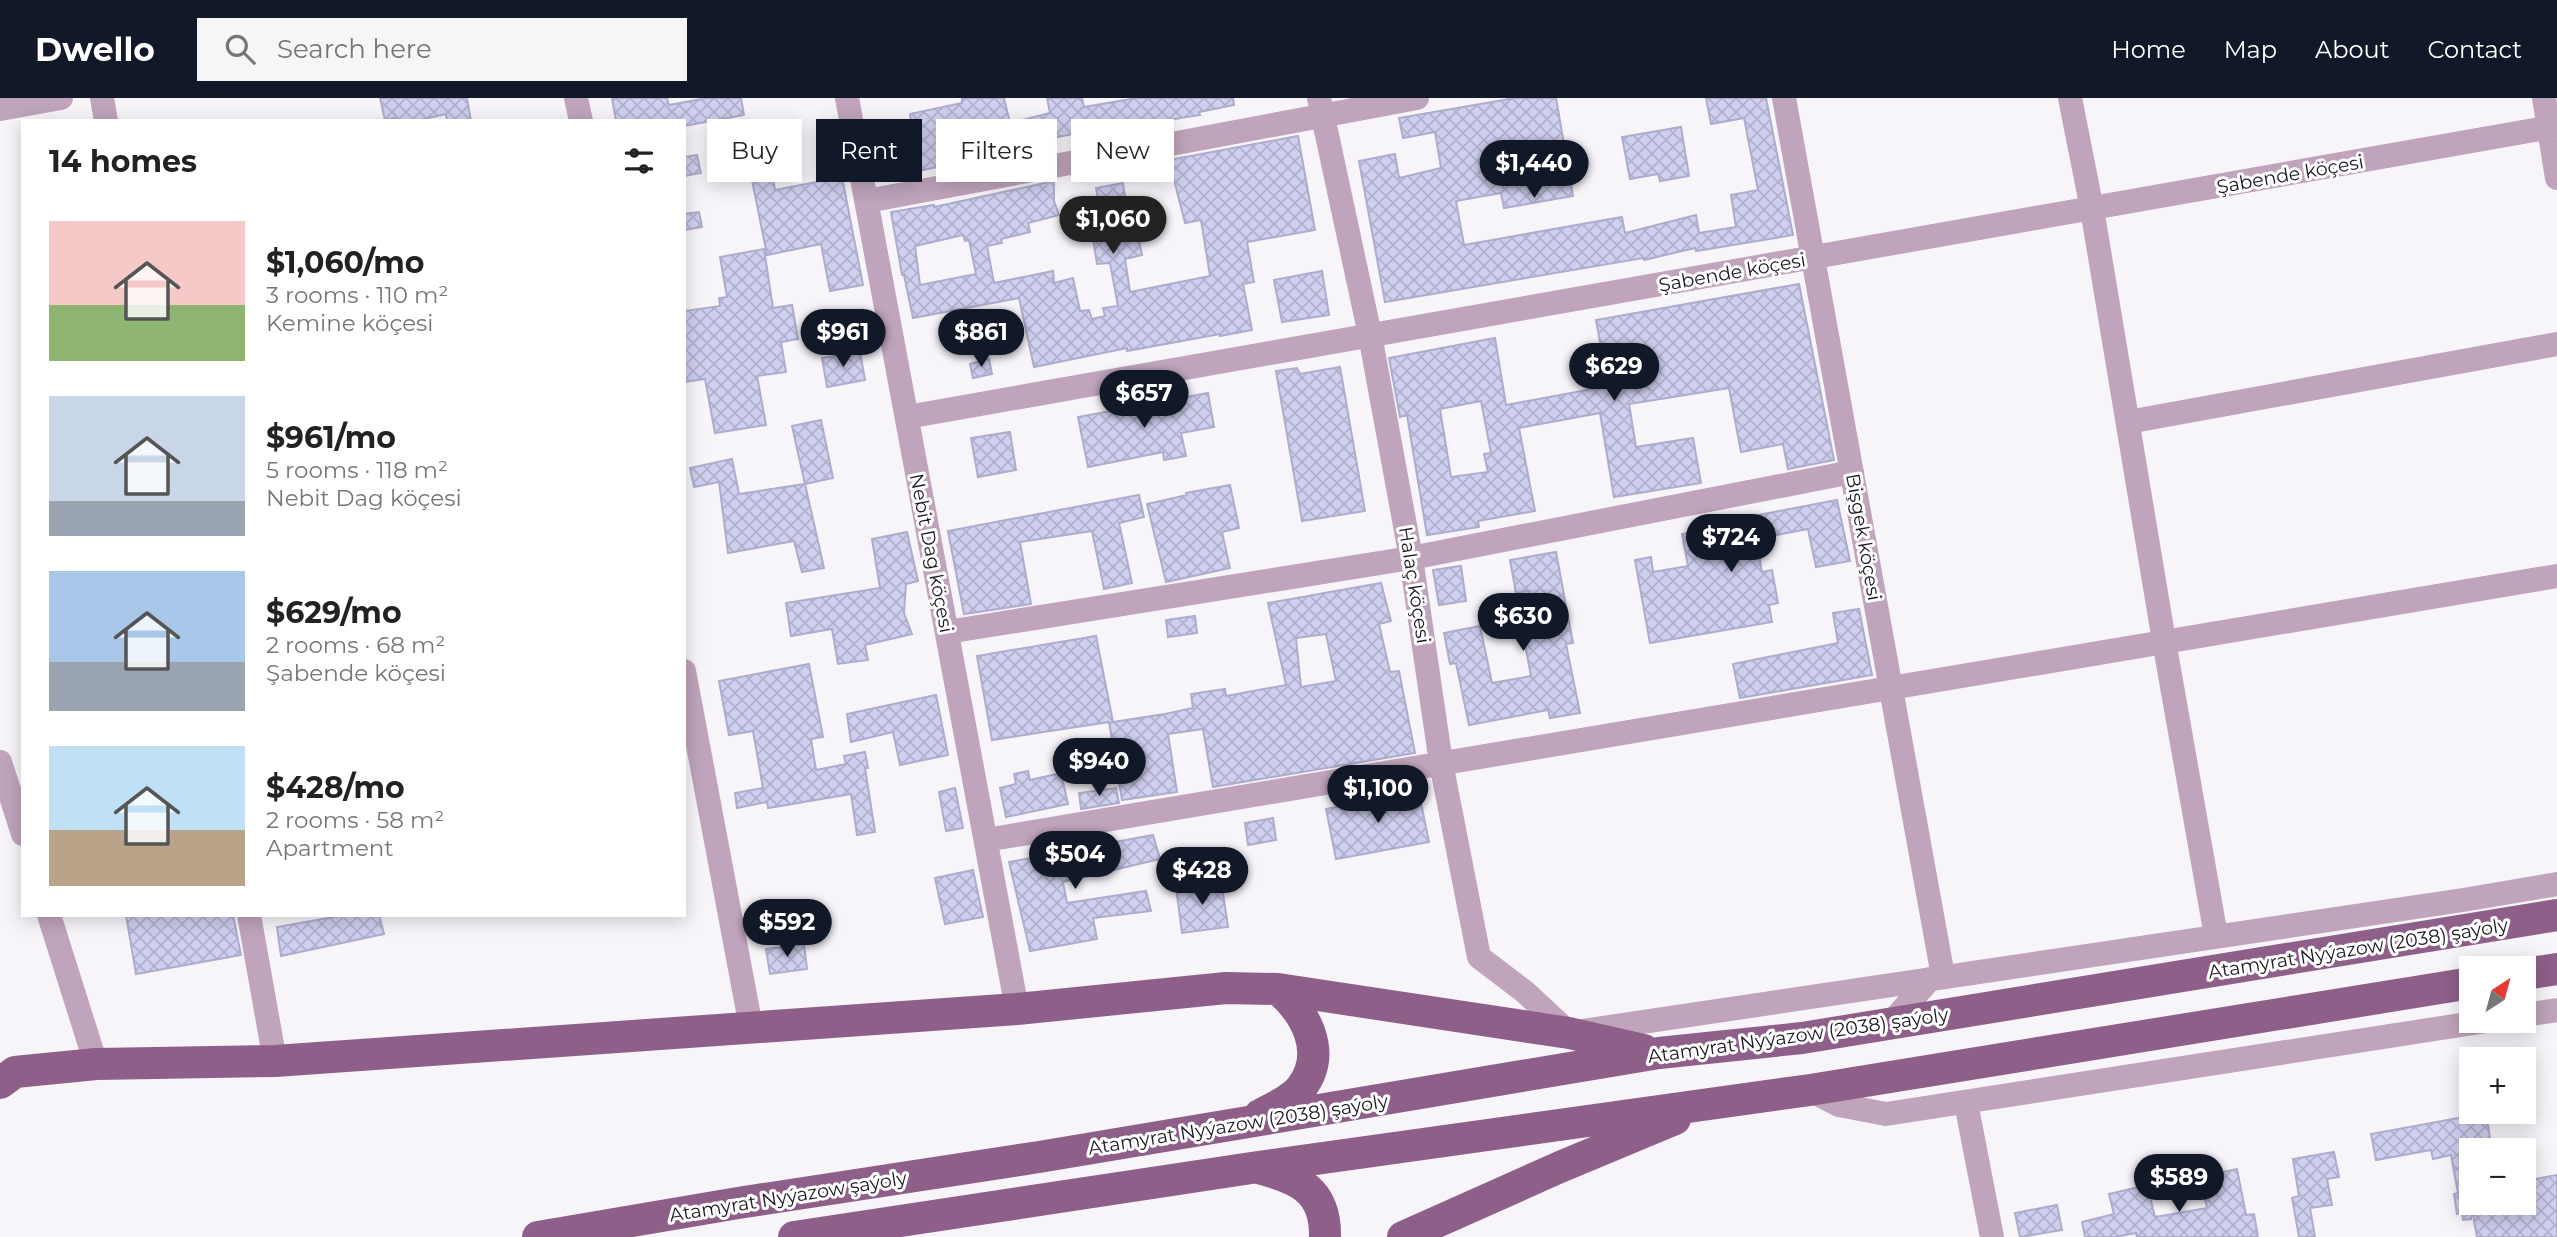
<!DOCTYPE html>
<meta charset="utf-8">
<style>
:root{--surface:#fff;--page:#f6f6f6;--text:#222;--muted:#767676;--accent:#111827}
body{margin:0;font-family:Montserrat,sans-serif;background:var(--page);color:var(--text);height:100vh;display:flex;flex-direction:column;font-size:26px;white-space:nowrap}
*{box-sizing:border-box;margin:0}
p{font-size:23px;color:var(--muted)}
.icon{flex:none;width:38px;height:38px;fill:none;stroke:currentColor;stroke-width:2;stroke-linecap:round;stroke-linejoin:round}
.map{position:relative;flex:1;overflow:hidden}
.side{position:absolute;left:21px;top:21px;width:665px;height:798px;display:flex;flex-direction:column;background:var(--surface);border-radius:0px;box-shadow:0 4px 18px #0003}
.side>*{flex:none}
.banner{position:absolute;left:707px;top:21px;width:665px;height:63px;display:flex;gap:14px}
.needle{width:46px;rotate:36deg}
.buttons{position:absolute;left:2459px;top:858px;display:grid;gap:14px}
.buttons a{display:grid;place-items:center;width:77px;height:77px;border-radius:0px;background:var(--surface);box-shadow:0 4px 18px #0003;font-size:35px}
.price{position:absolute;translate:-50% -60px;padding:0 16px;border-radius:24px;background:var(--accent);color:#fff;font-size:23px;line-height:46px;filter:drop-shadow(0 2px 4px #0008)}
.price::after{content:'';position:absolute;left:50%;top:42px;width:21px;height:16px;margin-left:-10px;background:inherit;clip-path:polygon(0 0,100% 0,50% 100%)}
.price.active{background:#222;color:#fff}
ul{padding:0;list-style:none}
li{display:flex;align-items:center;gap:21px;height:175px;padding:0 28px}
li span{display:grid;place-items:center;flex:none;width:196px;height:140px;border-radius:0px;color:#555}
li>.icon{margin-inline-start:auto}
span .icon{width:84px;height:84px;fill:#fffc;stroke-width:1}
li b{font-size:30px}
h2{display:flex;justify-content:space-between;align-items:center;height:84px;padding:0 28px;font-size:30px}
.pill{padding:0 24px;border-radius:0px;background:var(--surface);box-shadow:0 4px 18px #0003;font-size:24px;line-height:63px}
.pill.active{background:var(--accent);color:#fff}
header{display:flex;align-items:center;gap:42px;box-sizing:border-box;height:98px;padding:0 35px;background:var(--accent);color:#fff}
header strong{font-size:33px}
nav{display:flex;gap:38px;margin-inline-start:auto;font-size:24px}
.search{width:490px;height:63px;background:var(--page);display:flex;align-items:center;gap:18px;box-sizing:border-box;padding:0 24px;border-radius:0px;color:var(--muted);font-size:26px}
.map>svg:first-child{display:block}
.building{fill:url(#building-cross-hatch);stroke:#adaccc;stroke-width:2;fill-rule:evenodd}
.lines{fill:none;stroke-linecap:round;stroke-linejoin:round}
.minor{stroke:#bfa4bb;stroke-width:24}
.major{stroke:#8e5f89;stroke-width:32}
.labels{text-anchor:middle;stroke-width:6;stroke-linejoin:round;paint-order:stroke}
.street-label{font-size:19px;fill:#1d1722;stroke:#fff}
</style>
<header>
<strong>Dwello</strong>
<div class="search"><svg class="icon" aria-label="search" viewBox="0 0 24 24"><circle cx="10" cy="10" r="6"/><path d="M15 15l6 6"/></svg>Search here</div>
<nav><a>Home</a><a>Map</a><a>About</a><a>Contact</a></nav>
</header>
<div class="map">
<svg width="2557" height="1139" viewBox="0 0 2557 1139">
<defs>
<pattern id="building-cross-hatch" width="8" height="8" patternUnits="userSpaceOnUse" patternTransform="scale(1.75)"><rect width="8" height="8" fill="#cfcfef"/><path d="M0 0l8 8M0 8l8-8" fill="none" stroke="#b1b1cd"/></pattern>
</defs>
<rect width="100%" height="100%" fill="#f7f4fa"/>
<path class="building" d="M380 0H467L471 23H447L446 16 415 23H395V20L385 22Z
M612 0H667L669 7 707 0H741L744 17 684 28V23H616Z
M962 0H1004L1010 25 1050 15 1047 0H1082L1084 9 1137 0H1233L1234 7 1199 14 1200 17 1156 24 1155 21 1041 42 1042 46 919 73 910 16 962 5Z
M1515 0H1556L1573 98 1504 110 1501 95 1456 103 1464 147 1622 119 1625 135 1696 117 1699 135 1736 129 1731 97 1758 92 1744 20 1711 26 1706 0H1766L1793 137 1696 153 1695 150 1644 162 1643 160 1385 204 1359 63 1395 56 1399 80 1441 70 1435 34 1403 40 1399 20Z
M1681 29 1689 78 1660 83 1658 76 1630 81 1622 39Z
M1298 38 1315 132 1247 144 1254 184 1243 186 1252 232 1220 238V236L1127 253V250L1034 269 1019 200 913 220 904 177H902L891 114 934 107V109L1054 83V103L1059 117 1028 125 1030 134 1001 141 1002 145 987 148 994 185 1053 173 1054 185 1073 180 1080 213 1089 212 1092 221 1105 218 1103 210 1118 208 1110 165 1097 166 1092 134 1136 127 1142 157 1125 161 1130 194 1210 178 1201 122 1185 125 1169 62ZM963 137 965 143 969 142 976 176 920 187 915 148Z
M697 57 701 75 684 78V59Z
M769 58 775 92 842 79 863 187 830 193 821 146 767 157 748 62Z
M1123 85 1125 99 1099 106 1096 90Z
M699 114 702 129 684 132V116Z
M764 151 773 210 792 207 798 241 781 244 786 274 757 278 766 327 715 335 705 281 684 284V213L720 208 719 200 727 199 720 159Z
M1322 173 1329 217 1282 224 1274 182Z
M1799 186 1834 362 1788 371 1783 346 1741 354 1729 290 1629 306 1636 349 1693 340 1701 385 1614 399 1600 315 1519 330 1535 413 1478 423 1479 429 1427 437 1407 317 1400 319 1389 260 1495 240 1506 307 1608 288 1596 222ZM1481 303 1491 355 1484 356 1488 374 1451 379 1440 311Z
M860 254 865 282 827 289 822 260Z
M989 261 992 276 973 280 970 266Z
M1340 269 1365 413 1302 423 1276 273 1297 270 1300 276Z
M1208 295 1214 329 1181 335 1186 358 1164 362 1163 354 1088 369 1078 319Z
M821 322 833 380 805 386 792 328Z
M1010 334 1016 372 978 379 971 340Z
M732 361 739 396 805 386 824 470 802 474 794 443 728 455 719 384 694 389 690 370Z
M1230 387 1239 430 1222 434 1230 470 1166 484 1147 406 1187 397 1186 395Z
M1139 397 1144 419 1119 425 1132 485 1104 491 1092 433 1020 444 1031 506 964 516 948 433Z
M1837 402 1850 463 1816 469 1808 431 1756 441 1762 474 1772 472 1778 505 1769 507 1772 524 1650 545 1635 462 1651 459 1653 474 1688 468 1682 436 1753 424V418Z
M907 434 918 483 906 486 904 515 912 536 865 547 868 562 838 566 832 531 791 538 786 505 880 490 872 441Z
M1556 454 1573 545 1566 546 1580 615 1550 620 1548 612 1469 627 1456 565 1450 566 1444 535 1480 528 1492 585 1531 578 1520 520 1533 518 1528 493 1516 495 1510 462Z
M1461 468 1466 503 1439 507 1433 472Z
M1381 485 1391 523 1379 526 1390 574 1399 573 1415 655 1213 689 1203 631 1168 636 1177 694 1122 702 1109 624 992 642 977 558 1096 538 1113 624 1165 616 1193 610 1191 596 1225 591 1226 598 1286 587 1268 505ZM1326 536 1336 583 1301 589 1296 540Z
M1859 511 1872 577 1740 600 1733 566 1838 545 1833 515Z
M1195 518 1197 535 1168 539 1166 522Z
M809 566 823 639 811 641 816 672 846 666 844 658 865 654 868 670H865L875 734 857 737 851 696 768 710 767 704 737 710 735 695 763 690 753 633 729 637 719 583Z
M936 597 948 657 900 667 893 634 851 644 847 616Z
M1028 673 1030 682 1061 675 1068 706 1006 719 1000 690 1016 686 1014 676Z
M955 690 963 730 946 733 939 694Z
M1116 690 1119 705 1081 711 1079 695Z
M1418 691 1429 744 1336 761 1326 711Z
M1273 720 1276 742 1248 747 1245 725Z
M1153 737 1160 761 1063 784 1067 805 1146 793 1151 813 1093 820 1097 841 1030 853 1009 764Z
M973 772 983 819 945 826 935 780Z
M1221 782 1228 829 1182 835 1176 789Z
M126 817H233L241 857 136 876Z
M345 817H379L384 836 281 858 277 829Z
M804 846 807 871 770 876 766 851Z
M2486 1015 2492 1052H2471V1104H2524V1083L2557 1077V1139H2477L2471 1106V1121L2463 1122 2462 1115 2457 1116 2454 1096 2458 1095 2451 1057 2433 1061 2431 1052 2376 1062 2371 1036Z
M2334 1054 2339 1079 2327 1081 2332 1107 2310 1110 2315 1139H2299L2292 1100 2299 1098 2293 1061Z
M2237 1071 2246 1117 2254 1116 2258 1139H2137L2136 1135 2115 1139H2085L2082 1124 2114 1116 2109 1096 2147 1087 2155 1119 2207 1110 2200 1079Z
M2057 1107 2062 1132 2020 1139 2015 1115Z"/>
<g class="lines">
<path class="minor" d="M102 0 106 23
M576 0 581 23
M847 0 1017 911
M1319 0 1370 237 1411 460 1441 665 1479 859 1525 894 1569 935 2463 802 2557 786
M1784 0 1943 878
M2070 0 2092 111 2164 543 2216 838
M2544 0 2557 80
M0 11 61 0
M867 103 1417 0
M907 319 2557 28
M2128 324 2557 246
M947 534 1411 460 1852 374
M684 573 751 929
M0 664 23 736
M986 742 2557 478
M49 817 96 966
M249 817 275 963
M2524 917 2557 912
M1890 926 1930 881
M1810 992 1839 1007 1886 1016 2493 922
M1966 1005 1992 1139"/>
<path class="major" d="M2524 876 2557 871
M0 985 15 974 96 966 275 963 1017 911 1226 890 1278 891 1569 935 1644 952
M1260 1017C1274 1009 1291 1003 1301 990 1328 955 1306 915 1278 891
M1259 1070C1299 1081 1326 1092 1325 1139
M538 1139 738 1105 1039 1059 1659 955 1802 940 2557 817
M794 1139 1258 1069 1810 992 2471 885
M1403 1139 1560 1069 1675 1021"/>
</g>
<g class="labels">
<g class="street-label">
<text transform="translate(2290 76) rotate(-10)" y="7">Şabende köçesi</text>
<text transform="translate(1732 174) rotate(-10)" y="7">Şabende köçesi</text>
<text transform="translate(1864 439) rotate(80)" y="7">Bişgek köçesi</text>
<text transform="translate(932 455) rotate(79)" y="7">Nebit Dag köçesi</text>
<text transform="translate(1415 487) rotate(81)" y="7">Halaç köçesi</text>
<text transform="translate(2358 850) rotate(-9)" y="7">Atamyrat Nyýazow (2038) şaýoly</text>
<text transform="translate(1798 937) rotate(-8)" y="7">Atamyrat Nyýazow (2038) şaýoly</text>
<text transform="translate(1238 1026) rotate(-9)" y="7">Atamyrat Nyýazow (2038) şaýoly</text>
<text transform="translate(788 1098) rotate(-9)" y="7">Atamyrat Nyýazow şaýoly</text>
</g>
</g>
</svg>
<div class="buttons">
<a><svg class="needle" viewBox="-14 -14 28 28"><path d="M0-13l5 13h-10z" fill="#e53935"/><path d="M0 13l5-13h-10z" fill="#767676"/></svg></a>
<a>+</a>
<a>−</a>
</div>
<b class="price" style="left:1534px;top:102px">$1,440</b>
<b class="price active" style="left:1113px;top:158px">$1,060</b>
<b class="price" style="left:843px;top:271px">$961</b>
<b class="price" style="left:981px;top:271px">$861</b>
<b class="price" style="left:1614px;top:305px">$629</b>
<b class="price" style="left:1144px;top:332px">$657</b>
<b class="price" style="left:1731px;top:476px">$724</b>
<b class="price" style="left:1523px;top:555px">$630</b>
<b class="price" style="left:1099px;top:700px">$940</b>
<b class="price" style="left:1378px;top:727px">$1,100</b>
<b class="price" style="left:1075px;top:793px">$504</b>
<b class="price" style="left:1202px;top:809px">$428</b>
<b class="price" style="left:787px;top:861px">$592</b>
<b class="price" style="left:2179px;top:1116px">$589</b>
<div class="banner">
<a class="pill">Buy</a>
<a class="pill active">Rent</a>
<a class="pill">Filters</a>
<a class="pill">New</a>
</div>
<section class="side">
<h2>14 homes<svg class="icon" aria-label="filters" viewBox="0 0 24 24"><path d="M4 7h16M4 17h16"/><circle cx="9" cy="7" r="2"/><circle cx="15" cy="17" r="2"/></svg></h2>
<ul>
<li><span style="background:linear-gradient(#f6c9c9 60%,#8fb573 0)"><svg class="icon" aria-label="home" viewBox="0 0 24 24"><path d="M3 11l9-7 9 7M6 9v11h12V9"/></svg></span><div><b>$1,060/mo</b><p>3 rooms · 110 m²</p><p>Kemine köçesi</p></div></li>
<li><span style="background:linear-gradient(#c9d6e8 75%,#9aa5b1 0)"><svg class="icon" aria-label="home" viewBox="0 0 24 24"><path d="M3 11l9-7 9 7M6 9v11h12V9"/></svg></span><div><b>$961/mo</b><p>5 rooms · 118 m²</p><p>Nebit Dag köçesi</p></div></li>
<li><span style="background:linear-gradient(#a9c7e8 65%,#9aa5b1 0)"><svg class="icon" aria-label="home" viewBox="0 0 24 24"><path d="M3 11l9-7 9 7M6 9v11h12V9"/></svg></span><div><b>$629/mo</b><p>2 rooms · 68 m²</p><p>Şabende köçesi</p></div></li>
<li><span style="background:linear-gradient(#bfe0f5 60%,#b9a48a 0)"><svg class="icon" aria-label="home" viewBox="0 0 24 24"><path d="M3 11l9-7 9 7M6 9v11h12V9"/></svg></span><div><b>$428/mo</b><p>2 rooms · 58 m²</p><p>Apartment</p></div></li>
</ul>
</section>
</div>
